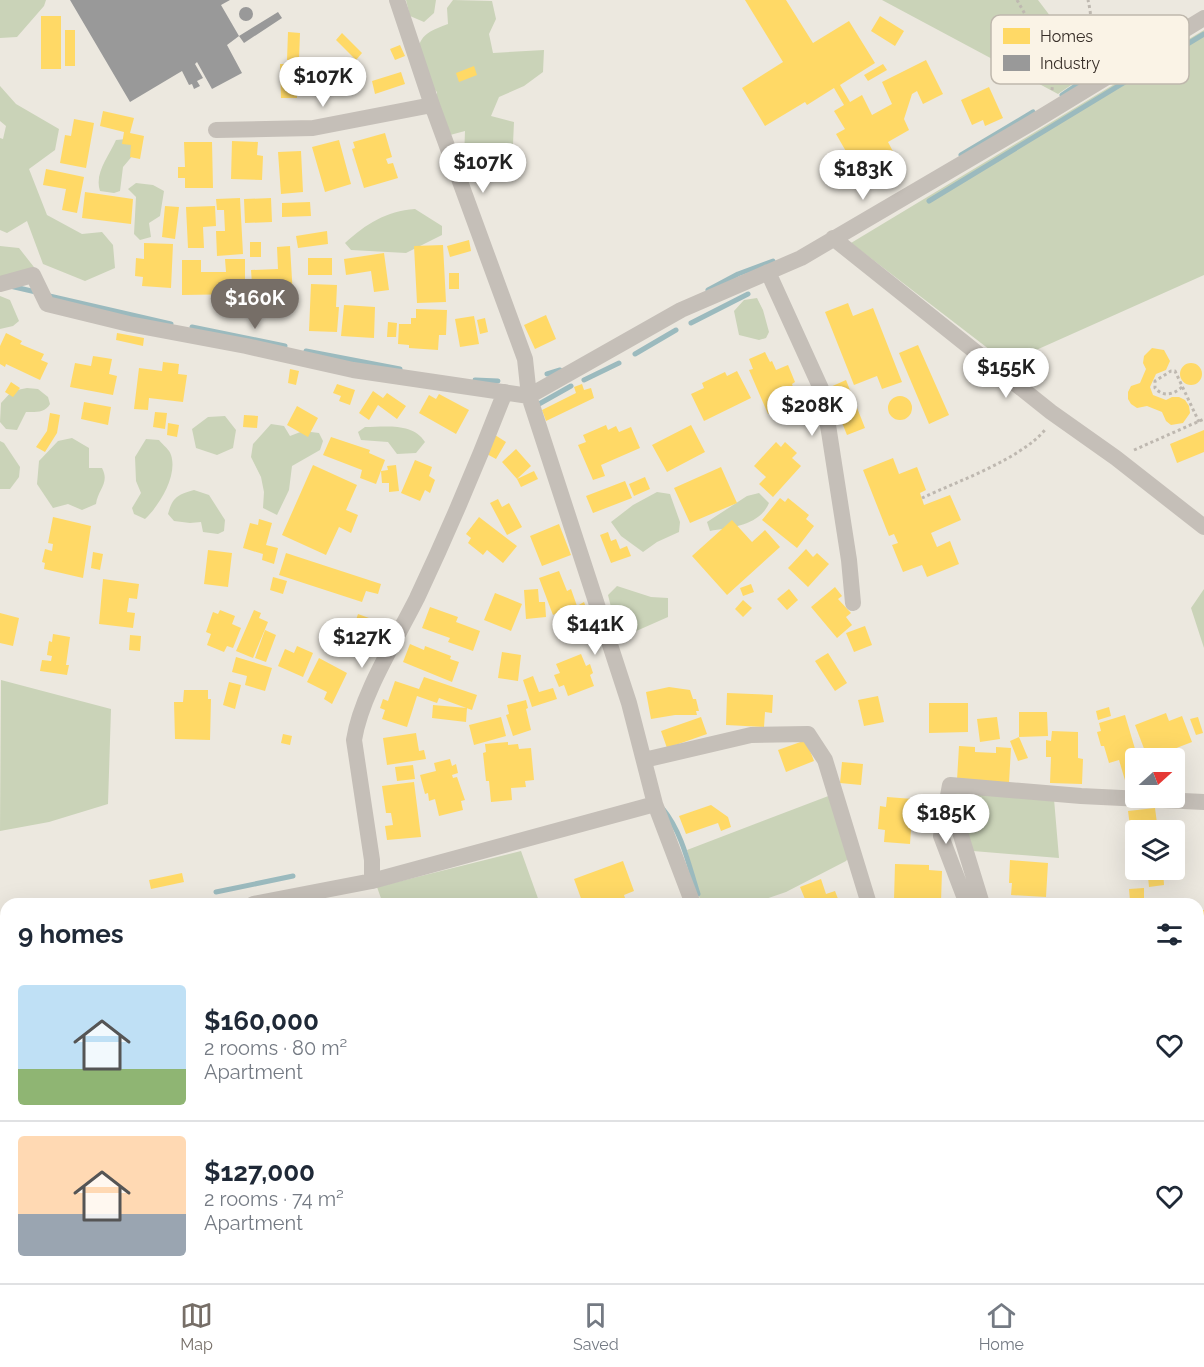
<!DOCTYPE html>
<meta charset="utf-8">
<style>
:root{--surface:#fff;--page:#f6f6f7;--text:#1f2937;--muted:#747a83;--line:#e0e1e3;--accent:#766e67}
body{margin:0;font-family:Raleway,sans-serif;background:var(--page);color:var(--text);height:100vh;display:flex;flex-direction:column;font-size:22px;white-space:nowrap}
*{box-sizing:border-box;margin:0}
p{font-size:20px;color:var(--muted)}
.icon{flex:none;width:33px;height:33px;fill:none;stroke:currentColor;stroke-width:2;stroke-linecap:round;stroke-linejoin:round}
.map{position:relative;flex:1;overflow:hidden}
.panel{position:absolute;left:0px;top:898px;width:1204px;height:386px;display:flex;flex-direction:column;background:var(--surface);border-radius:18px 18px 0 0;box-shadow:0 6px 24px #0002}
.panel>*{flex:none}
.needle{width:39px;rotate:69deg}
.buttons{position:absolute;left:1125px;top:748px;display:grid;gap:12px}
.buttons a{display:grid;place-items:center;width:60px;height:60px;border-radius:6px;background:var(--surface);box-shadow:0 6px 24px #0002;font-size:30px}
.price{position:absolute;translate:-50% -51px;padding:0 14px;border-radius:21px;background:#fff;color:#222;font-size:20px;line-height:39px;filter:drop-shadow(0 2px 3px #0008)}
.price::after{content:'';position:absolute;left:50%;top:36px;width:18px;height:14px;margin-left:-9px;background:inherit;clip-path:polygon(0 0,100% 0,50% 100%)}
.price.selected{background:var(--accent);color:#fff}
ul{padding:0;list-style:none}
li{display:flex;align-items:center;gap:18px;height:150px;padding:0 18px}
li+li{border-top:2px solid var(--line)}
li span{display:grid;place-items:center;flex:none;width:168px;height:120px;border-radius:6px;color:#555}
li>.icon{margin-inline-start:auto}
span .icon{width:72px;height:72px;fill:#fffc;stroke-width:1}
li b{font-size:26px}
h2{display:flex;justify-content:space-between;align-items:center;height:72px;padding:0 18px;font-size:26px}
.dock{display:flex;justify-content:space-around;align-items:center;height:84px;border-top:2px solid var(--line);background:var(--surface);font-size:16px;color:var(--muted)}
.dock a{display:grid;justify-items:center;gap:3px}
.dock .selected{color:var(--accent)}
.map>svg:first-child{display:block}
.green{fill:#cad3b8}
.homes{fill:#ffd966}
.industry{fill:#999}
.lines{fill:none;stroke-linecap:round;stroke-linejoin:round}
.stream{stroke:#9bbabe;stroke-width:5}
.path{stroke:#beb8b0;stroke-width:3;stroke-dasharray:3 3;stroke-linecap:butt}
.street{stroke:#c5bfb8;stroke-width:16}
.key{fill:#faf3e6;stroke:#bfb8ad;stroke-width:1.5}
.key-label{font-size:16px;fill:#362d27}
</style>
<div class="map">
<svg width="1204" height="1283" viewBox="0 0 1204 1283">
<rect width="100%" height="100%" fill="#ece8df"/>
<path class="green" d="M0 0H46L44 6 17 37 0 38Z
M406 0H436L434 13 424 22 410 16Z
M453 0 492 1 496 19 489 34 493 53 544 50 543 72 524 86 499 97 491 116 514 122 513 144 489 155 475 173 464 160 465 131 450 135 434 125 437 92 413 70C420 40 417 35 448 24L447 8Z
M882 0H1038L1092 71 1058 94Z
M1204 30V275L1007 363 851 243Z
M0 86 16 104 59 129 55 150 29 169 47 215 82 234 102 232 113 245 115 268 85 281 43 264 27 221 7 233 0 230V138L3 139 6 126 0 121Z
M127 139 132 142 134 154 123 167 120 191 114 193 100 191C94 173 109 156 116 140Z
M136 183 153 185 164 191 160 216 149 223 151 237 140 240 134 234 136 197 128 189Z
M415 209 442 226V235L406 253 351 250 345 243C366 224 386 211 415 209Z
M0 246 19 248 41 276 0 277Z
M0 296 10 300 19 321 13 326 0 329Z
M757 298 763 310 769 332 766 338 759 340 739 335 734 311 744 300Z
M27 388 38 389 48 397 50 404C45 413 36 412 26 412L17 430 6 429 0 422 1 403 12 391Z
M225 416 236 430 233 448 217 455 196 448 192 429 208 417Z
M271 424 284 426 290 436 303 431 319 433 323 441 320 450 292 466 289 490 277 515 263 508 264 492 261 477 251 457 253 444Z
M365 427C384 427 413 422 425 442L416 453 397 454 388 442 361 440 358 432Z
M72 438 89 448V468H102C110 483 98 489 96 504L82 510 68 504 53 508 37 484 39 461 58 441Z
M146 439 159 440C163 445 170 450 171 455 178 476 159 506 145 519L134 514 132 508 141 493 136 481 135 457Z
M0 441 4 443 20 467 19 477 10 489H0Z
M194 490 209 495 225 520 224 531 218 534 203 532 201 522 190 523 174 521 168 514C173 496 178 495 194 490Z
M657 492 670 494 680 522 679 532 657 542 643 552 621 536 611 522 633 505Z
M759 493 769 503C759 526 732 527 710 531L707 522 747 496Z
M617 586 651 597 668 598V617L634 632 616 627 608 595Z
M1204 589V648L1191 608Z
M1 680 111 709 108 804 49 822 0 831Z
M953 792 1054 799 1059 858 973 851Z
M831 795 850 856 846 861 786 892 751 904H701L687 850Z
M521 851 540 904H383L377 887Z
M0 1090 6 1112V1251L0 1253Z
M516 1278H666L667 1283H518Z"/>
<path class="homes" d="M745 0H786L813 43 849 21 875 63 840 85 850 102 862 95 872 115 892 104 882 82 926 60 943 94 923 104 917 91 912 94 904 119 909 130 888 142 898 161 870 177 858 156 851 160 836 134 845 129 834 111 844 105 834 88 807 105 805 102 765 126 742 88 783 62Z
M41 16H61V69H41Z
M880 16 904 31 895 46 871 31Z
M65 30H75V66H65Z
M288 32 300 33 299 60H287Z
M342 33 362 53 356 60 336 40Z
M400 45 405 56 395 60 390 49Z
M280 64H296L297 98H281Z
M341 64 346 75 335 80 330 70Z
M883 64 887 70 868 81 864 75Z
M474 66 477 75 459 82 456 73Z
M401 72 405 84 375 94 372 81Z
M989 87 1003 118 985 126 983 120 972 125 961 100Z
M103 111 134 118 130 133 144 136 140 159 130 157 131 145 122 144 124 132 100 126Z
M74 119 94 123 86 168 60 163 65 135 71 136Z
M385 133 392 157 386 159 388 164 393 163 398 178 364 188 352 149 355 148 353 142Z
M339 140 351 184 325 192 312 147Z
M232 141 258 142 257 155 263 156 262 180 231 179Z
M184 142H212L213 188H185V178H178V167H185Z
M301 151 303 192 281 194 278 152Z
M46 169 84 177 77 213 62 210 66 189 43 185Z
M85 192 133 199 131 224 82 218Z
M240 198 243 254 217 256 216 231H225L224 210H217L216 199Z
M271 198 272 222 245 223 244 199Z
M310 202 311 216 282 217V203Z
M165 206 179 207 175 239 162 237Z
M215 206 216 226 203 227 204 248H188L186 207Z
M327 231 328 244 298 248 296 236Z
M469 240 471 251 450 257 447 246Z
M250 242H261V257H250Z
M144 243 173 244 171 288 142 286 143 277 135 276 136 258 144 259Z
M443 245 446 302 417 303 414 246Z
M290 246 293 296H284V301L266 302V298L253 299 251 270 278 269 277 247Z
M384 253 389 290 374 292 371 271 346 275 344 259Z
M308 258H332V275H308Z
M225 259H245V294L182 295V260H201V272H226Z
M449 273H459V289H449Z
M311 284 337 285 336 307H339L337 332 309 331Z
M848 303 853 316 873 308 902 382 882 389 877 376 854 385 825 312Z
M344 305 375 307 374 338 341 336Z
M416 309 447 310 446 335H439L438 350 409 348V345L398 344 399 324H411V318H416Z
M546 315 556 339 535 349 524 325Z
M474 316 479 344 460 347 455 319Z
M485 318 488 332 480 334 477 320Z
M388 322 397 323 396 337H387Z
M6 333 22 341 20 344 44 354 41 360 48 363 40 380 6 364 5 367 0 364V346Z
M117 333 144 338 143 346 116 340Z
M918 345 949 415 929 424 899 353Z
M1152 348 1164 350 1170 361 1166 370 1156 374 1150 387 1153 395 1166 400 1172 397H1179L1185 400 1189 406 1190 413 1183 423 1171 425 1166 421 1162 412 1147 406 1137 408 1131 404 1128 399V392L1131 386 1140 383 1146 369 1143 363 1144 356Z
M765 352 770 362 772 361 776 370 788 365 795 382 792 384 796 395 794 397 796 402 768 414 749 370 753 369 749 359Z
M93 356 112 359 109 374 117 376 113 395 70 387 75 363 91 366Z
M163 362 179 364 178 374 187 375 183 402 149 398 148 410 134 409 139 368 162 371Z
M1180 374a11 11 0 1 1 22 0a11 11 0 1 1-22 0Z
M290 369 299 371 296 385 288 383Z
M737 371 751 398 704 421 691 394 704 388 702 383 725 372 727 376Z
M846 380 865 428 847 435 828 388Z
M11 382 20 388 13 397 5 392Z
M337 384 355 390 350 405 339 401 341 396 333 393Z
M582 384 584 390 591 388 594 398 546 421 542 410 576 393 574 387Z
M373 391 383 398 387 393 406 406 397 419 378 405 369 420 359 413Z
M439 394 469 410 456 434 419 413 429 395 436 399Z
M888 408a12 12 0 1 1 24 0a12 12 0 1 1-24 0Z
M84 402 111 407 108 425 81 419Z
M297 406 318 418 308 437 287 425Z
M155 412 167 413 165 429 153 427Z
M50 413 60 415 57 433 45 452 36 447 47 431Z
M244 415 258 416 257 428 243 427Z
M168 423 179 425 177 437 167 435Z
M606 425 608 430 616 426 619 432 631 427 640 448 601 465 605 476 593 480 578 445 586 442 583 435Z
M691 425 705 452 667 472 652 445Z
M1204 430V452L1177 463 1170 444Z
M495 435 506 442 496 459 485 453Z
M331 437 370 450 369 453 385 460 376 484 360 478 362 470 323 455Z
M776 442 781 447 785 442 797 453 792 458 801 466 773 497 759 484 766 477 754 466Z
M516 449 531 466 517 479 502 462Z
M893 458 899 474 917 467 926 490 920 493 924 505 950 495 961 520 931 533 937 547 950 541 959 564 927 577 922 565 903 572 892 545 898 543 894 534 889 536 863 470Z
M415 460 432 467 429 476 435 480 430 493 425 490 420 501 401 493Z
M313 465 357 485 346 510 358 515 351 533 339 527 326 555 282 535Z
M396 465 399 491 389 492V483H382L381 471 388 470 387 466Z
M721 467 737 503 690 523 674 488Z
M534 471 538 479 521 487 517 479Z
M645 477 650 489 634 496 629 484Z
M625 481 632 498 593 513 586 496Z
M780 498 785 502 788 498 809 515 806 519 814 526 797 548 762 520Z
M498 499 502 507 509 503 522 527 507 535 490 503Z
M53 517 91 526 83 578 44 569 45 563 42 562 45 549 52 551 53 544 48 543Z
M479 517 517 546 503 563 487 550 483 555 468 543 471 538 466 534Z
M259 519 272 523 266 545 278 548 274 564 262 560 263 554 243 548 250 523 258 525Z
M732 520 752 542 765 530 780 547 727 595 692 556Z
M559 524 571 555 542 566 530 536Z
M608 532 611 541 616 539 620 549 627 546 631 556 611 563 600 535Z
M806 549 813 557 817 553 829 564 808 587 788 568Z
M208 550 232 553 228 587 204 584Z
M93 552 103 554 100 570 91 568Z
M286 553 381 584 378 594 366 591 362 602 279 575Z
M559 571 567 591 571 589 577 606 584 602 596 634 571 644 559 612 553 615 539 578Z
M273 577 287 581 283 594 270 590Z
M103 579 139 584 137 599 129 598 127 612 135 613 133 628 99 624Z
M751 584 754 592 743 596 740 588Z
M835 587 842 596 838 599 851 613 846 617 852 625 837 638 811 607Z
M538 589 539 602H545L546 617 526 619 524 590Z
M789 589 798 600 787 610 777 599Z
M495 593 522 604 511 631 484 620Z
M743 600 752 608 743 617 735 609Z
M430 607 458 617 456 622 480 631 473 651 448 642 450 638 422 628Z
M220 610 235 616 232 624 241 628 233 648 227 646 224 652 207 645 211 634 206 632 213 612 218 614Z
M254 610 261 613 259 618 268 622 253 658 236 651Z
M0 613 19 618 13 646 0 643Z
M358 614 380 622 370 652 348 644Z
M865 626 872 645 854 652 846 633Z
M265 630 276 635 266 662 255 658Z
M53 634 70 637 66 665H69L67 675 40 671 42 660 51 661 52 656 47 655 49 641 52 642Z
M130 635 141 636 140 651 129 650Z
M410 644 424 650 425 646 451 656 450 659 459 662 452 682 403 662Z
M297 646 313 653 303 677 278 666 285 649 294 653Z
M502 652 521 655 518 681 498 678Z
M828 653 847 683 835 691 815 661Z
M581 654 586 666 590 664 593 673 590 675 594 686 568 696 564 685 559 687 554 675 560 673 556 664Z
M236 657 272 668 265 691 245 685 247 676 232 672Z
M319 658 347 673 332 704 324 699 327 692 307 682Z
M533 676 539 692 553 688 557 699 532 707 523 680Z
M424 677 477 695 472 710 439 698 437 703 417 696 407 727 382 719 385 710 380 708 383 699 388 701 395 681 419 689Z
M229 682 241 685 235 709 223 705Z
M669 687 690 690 693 699H696L699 711H696L697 715H675L651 719 646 692Z
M184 690H208V699H211L210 740 175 739 174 702H183Z
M727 693 773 695 772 713 765 712 764 727 726 725Z
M878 696 884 722 864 726 858 700Z
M526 700 528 708 526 709 531 730 513 736 506 715 509 714 507 705Z
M929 703H968V732L929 733Z
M433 705 467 708 466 722 432 718Z
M1109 707 1111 716 1098 720 1096 711Z
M1019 712H1047L1048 736 1019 737Z
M1166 713 1169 721 1182 716 1192 742 1148 759 1135 725Z
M1125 715 1138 759H1136V785L1127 787 1119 760 1109 763 1104 746H1101L1097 732 1101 731 1099 723Z
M501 717 506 736 474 745 469 725Z
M701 717 707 734 667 748 661 731Z
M997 717 1000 739 980 742 977 719Z
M1198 717 1203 733 1196 735 1190 719Z
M1052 731 1078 732V758L1083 759 1082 784 1050 783 1051 757H1046V740L1051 741Z
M416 733 419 751 424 750 426 759 387 765 383 738Z
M283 734 292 736 290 745 281 743Z
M1019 737 1028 758 1018 761 1010 741Z
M806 740 814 761 786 772 778 750Z
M508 742V745L518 744 519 749 531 748 534 780 525 781 526 787 511 788 512 800 491 802 489 781H486L483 753 486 752 485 744Z
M959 746 975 747V752L996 753V747L1011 748 1009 783 957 780Z
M450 759 452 766 456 764 458 773 452 775 453 778 457 777 465 800 461 801 463 810 439 816 435 799 429 801 428 793 425 794 420 775 436 771 434 763Z
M842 762 863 764 861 785 840 783Z
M413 765 415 779 397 781 395 767Z
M414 782 421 837 387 840 385 826 393 825 391 813H386L382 786Z
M887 797 913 799 910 844 884 842 885 830 878 829 880 806 886 807Z
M711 805 728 817 731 827 721 831 718 823 686 834 679 816Z
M1155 808 1158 831H1136L1134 868 1133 858 1128 859 1125 835 1131 834 1128 811Z
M1010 860 1048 863 1046 897 1011 895 1012 883H1009Z
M623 861 634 891 624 895 627 904H583L574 879Z
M895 864 929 865V870L942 871 941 902 894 900Z
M1134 870H1163L1164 885 1149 887 1148 877 1135 878Z
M182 873 184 882 151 889 149 880Z
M821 879 826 894 835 891 840 904H807L800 887Z
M1144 888V900L1130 901 1129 889Z
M1204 910V970L1200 971 1198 960 1202 959 1200 952H1198V911Z
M732 1278 734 1283H715L714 1279Z"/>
<path class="industry" d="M70 0H230L221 5 239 36 227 45 242 73 212 89 197 62 195 64 203 78 197 81 200 86 194 89 192 84 189 85 182 71 130 102Z
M239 14a7 7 0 1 1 14 0a7 7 0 1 1-14 0Z
M278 12 282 18 244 43 239 36Z"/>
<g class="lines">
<path class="stream" d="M1062 95 1084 80 1106 69
M961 155 1033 112
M929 201 1204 34
M10 286 36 292
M708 290 738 274 773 261
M45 295 171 324
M691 323 748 294
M192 327 285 346
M306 351 400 369
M635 354 676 330
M547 374 560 370
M475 380 498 381
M584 380 619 363
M539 404 571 386
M663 809C682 832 689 866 698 894
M216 892 293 876"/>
<path class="path" d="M1017 0 1047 53 1053 73 1052 91
M1053 73C1060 70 1070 68 1075 63 1094 48 1093 21 1088 0
M1182 387C1173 395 1163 397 1155 388V381L1171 371H1175L1199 422
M1134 450 1204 419
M922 498C958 481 1019 460 1045 430
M1198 1144 1204 1153
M511 1278 512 1283
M823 1278 825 1283
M1186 1283 1187 1278"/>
<path class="street" d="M397 0 432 105 525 359 529 396 629 703 655 804 693 904
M216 130 313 128 432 105
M833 238 1051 412 1116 458 1204 527
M768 272 823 393 849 560 853 603
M0 284 33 275 47 304 129 324 246 346 353 370 529 396 681 310 801 258 1033 122 1204 18
M644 760 751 735 808 734 825 760 869 904
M941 836 967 904
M372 881 655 804
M253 904 372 881V860L354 740C361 695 396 640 417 598 449 530 478 462 505 392
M982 904 959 829 947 801 950 785 1081 796 1204 802
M0 957 6 955
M1202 981H1204
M1198 1076 1204 1077
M216 1278 218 1283"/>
</g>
<rect x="991" y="15" width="198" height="69" rx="9" class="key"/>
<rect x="1003" y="28" width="27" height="16" fill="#ffd966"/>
<rect x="1003" y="55" width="27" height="16" fill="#999"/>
<g class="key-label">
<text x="1040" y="42">Homes</text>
<text x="1040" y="69">Industry</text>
</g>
</svg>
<div class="buttons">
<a><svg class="needle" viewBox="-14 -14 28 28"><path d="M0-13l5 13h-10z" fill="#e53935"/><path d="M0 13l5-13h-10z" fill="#747a83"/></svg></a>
<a><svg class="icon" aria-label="layers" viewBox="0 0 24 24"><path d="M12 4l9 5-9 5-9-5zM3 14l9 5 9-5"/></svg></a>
</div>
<b class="price" style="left:323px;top:108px">$107K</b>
<b class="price" style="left:483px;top:194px">$107K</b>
<b class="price" style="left:863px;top:201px">$183K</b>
<b class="price selected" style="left:255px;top:330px">$160K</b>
<b class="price" style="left:1006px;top:399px">$155K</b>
<b class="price" style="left:812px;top:437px">$208K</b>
<b class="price" style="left:595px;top:656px">$141K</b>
<b class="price" style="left:362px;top:669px">$127K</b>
<b class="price" style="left:946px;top:845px">$185K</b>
<section class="panel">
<h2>9 homes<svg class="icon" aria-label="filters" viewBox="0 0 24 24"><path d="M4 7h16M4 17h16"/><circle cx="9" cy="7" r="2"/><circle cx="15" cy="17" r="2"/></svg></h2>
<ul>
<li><span style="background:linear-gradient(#bfe0f5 70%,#8fb573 0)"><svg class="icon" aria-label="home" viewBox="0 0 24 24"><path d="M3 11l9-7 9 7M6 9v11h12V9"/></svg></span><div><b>$160,000</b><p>2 rooms · 80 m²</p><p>Apartment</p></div><svg class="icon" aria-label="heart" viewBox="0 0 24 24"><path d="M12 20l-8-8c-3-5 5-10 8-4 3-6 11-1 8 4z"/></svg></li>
<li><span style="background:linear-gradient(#ffd9b3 65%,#9aa5b1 0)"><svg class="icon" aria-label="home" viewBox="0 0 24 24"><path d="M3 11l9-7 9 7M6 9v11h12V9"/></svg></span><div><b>$127,000</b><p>2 rooms · 74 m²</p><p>Apartment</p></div><svg class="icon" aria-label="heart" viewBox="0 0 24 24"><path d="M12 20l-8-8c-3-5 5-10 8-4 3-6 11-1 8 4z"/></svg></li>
</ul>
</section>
</div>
<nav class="dock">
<a class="selected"><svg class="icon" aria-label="map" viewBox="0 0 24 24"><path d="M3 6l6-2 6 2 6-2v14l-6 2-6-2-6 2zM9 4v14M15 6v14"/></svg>Map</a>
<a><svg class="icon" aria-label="saved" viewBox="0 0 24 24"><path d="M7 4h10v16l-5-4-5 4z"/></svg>Saved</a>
<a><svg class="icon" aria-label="home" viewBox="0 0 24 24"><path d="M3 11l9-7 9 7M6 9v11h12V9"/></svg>Home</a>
</nav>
